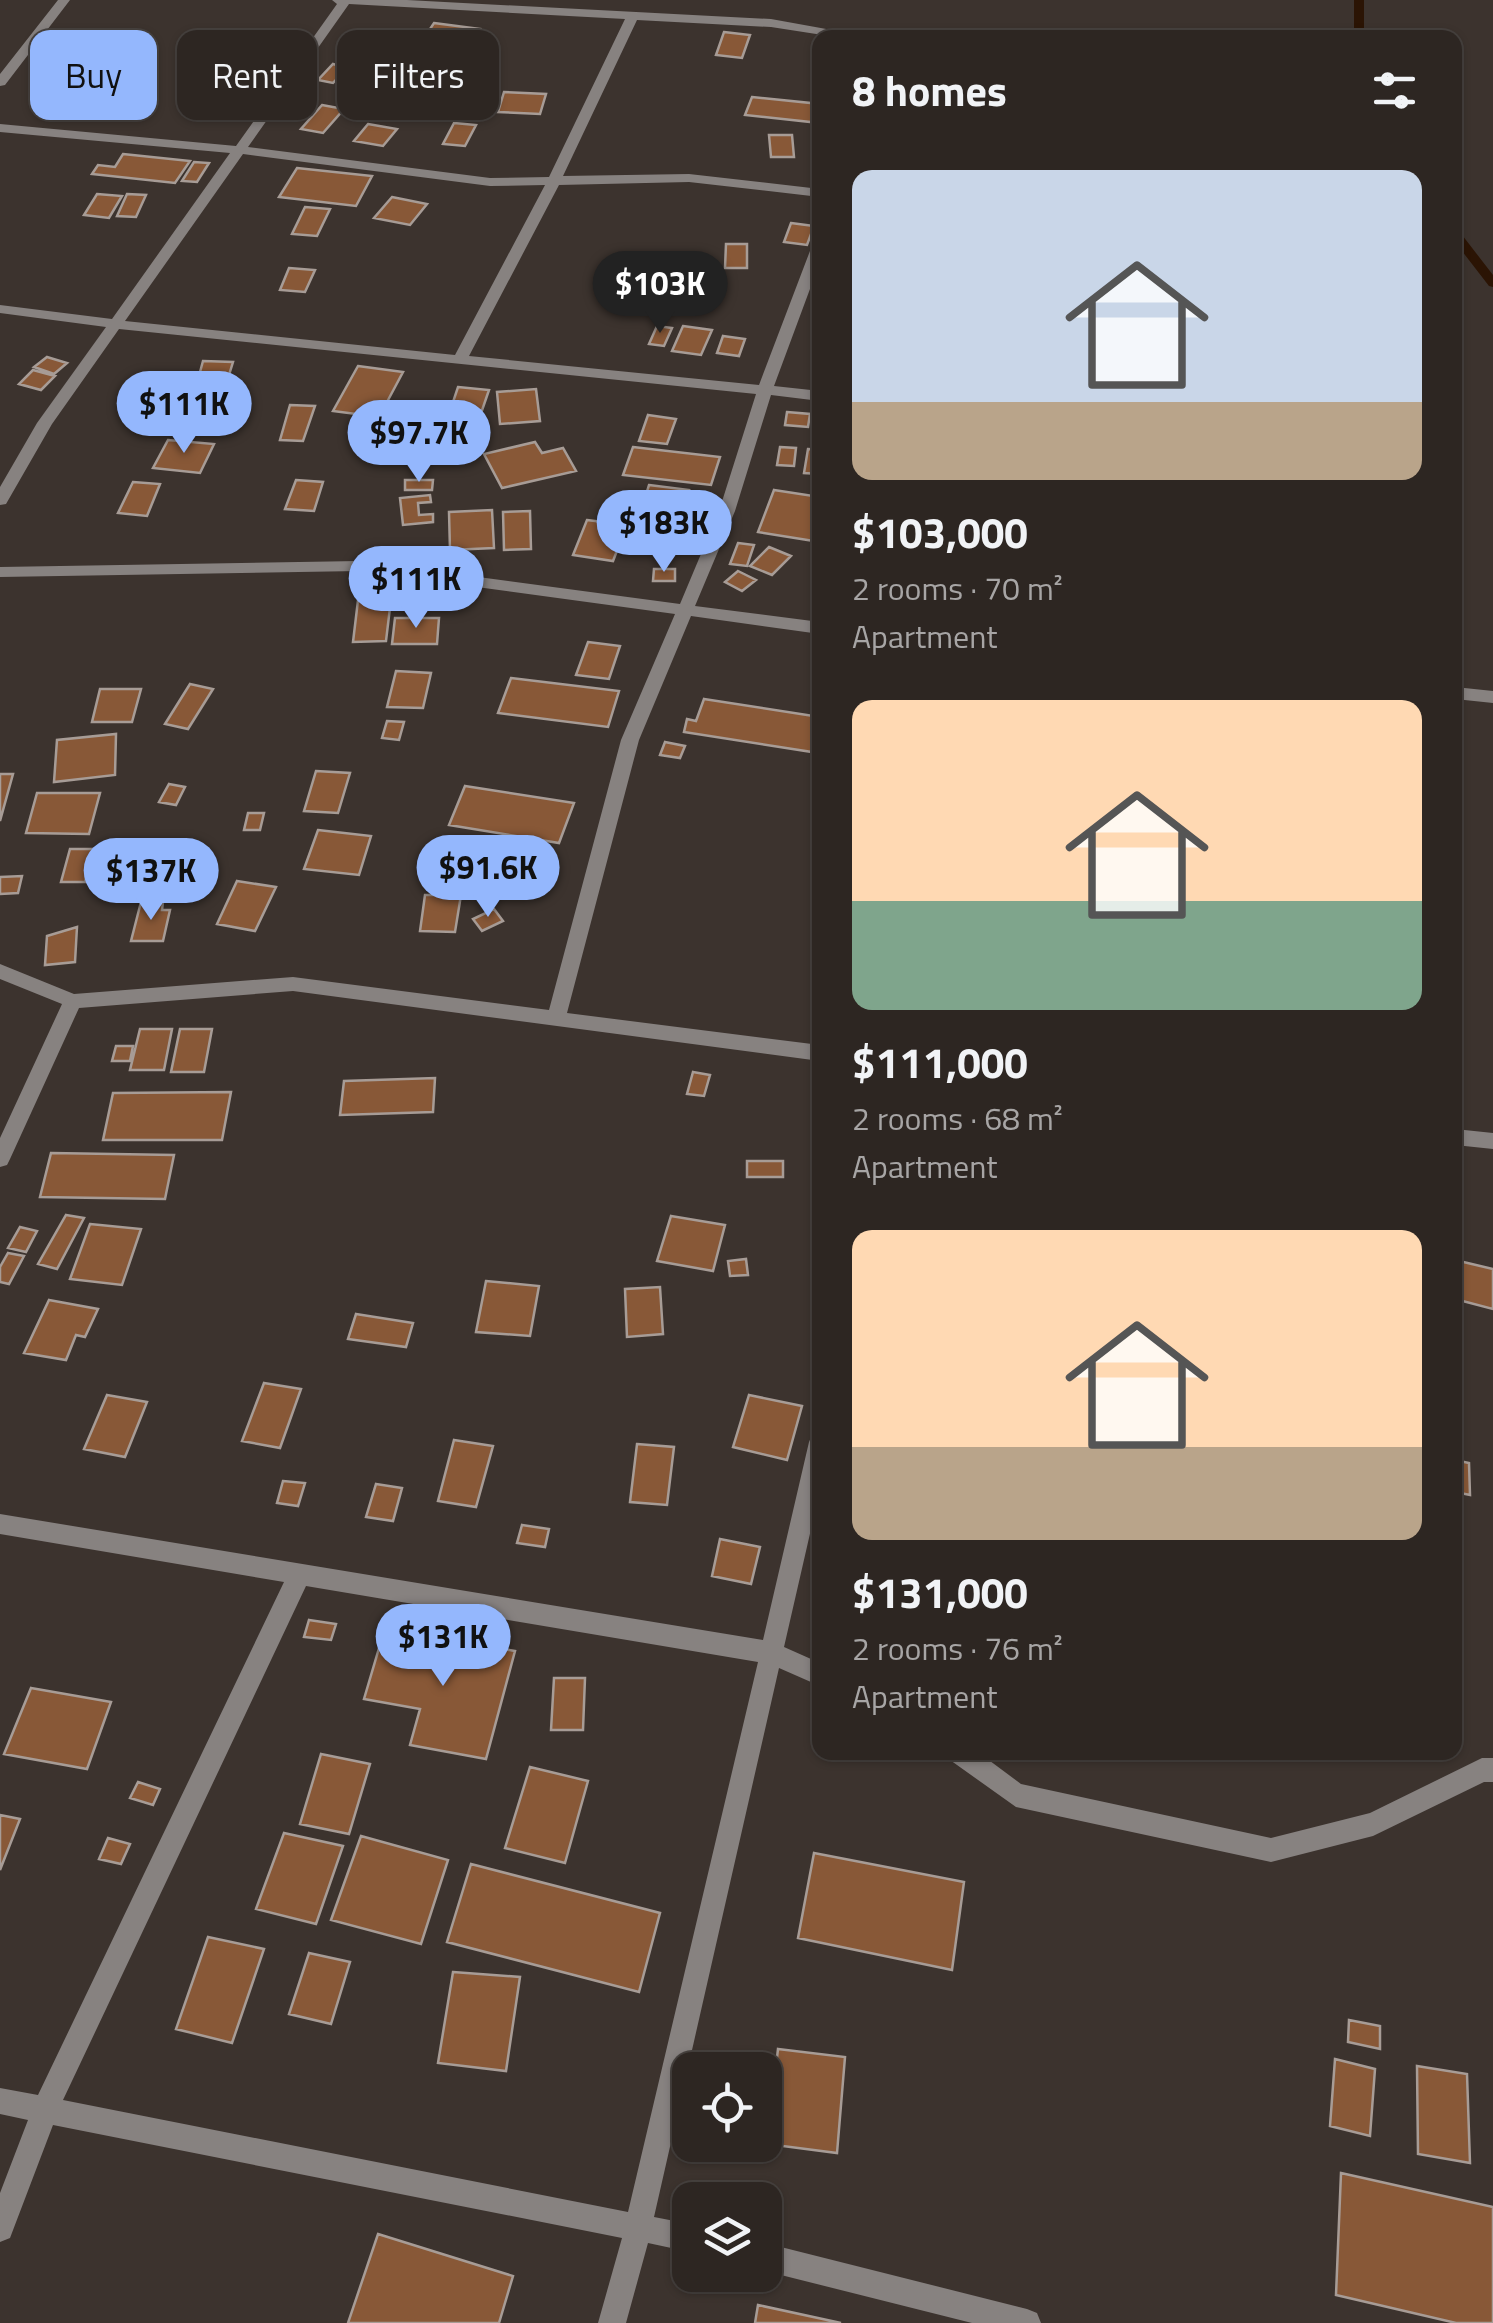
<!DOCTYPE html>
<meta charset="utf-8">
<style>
:root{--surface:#2d2622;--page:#39322f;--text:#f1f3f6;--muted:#a7a5a5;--line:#484340;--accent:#94b7fd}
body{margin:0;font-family:"Titillium Web",sans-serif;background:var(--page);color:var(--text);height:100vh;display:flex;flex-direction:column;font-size:38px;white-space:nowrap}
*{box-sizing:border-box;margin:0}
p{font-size:32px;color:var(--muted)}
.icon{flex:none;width:55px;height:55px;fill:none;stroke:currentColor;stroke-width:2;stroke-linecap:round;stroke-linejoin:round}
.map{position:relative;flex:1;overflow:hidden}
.sheet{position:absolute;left:812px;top:30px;width:650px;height:1730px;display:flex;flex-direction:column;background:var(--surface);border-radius:20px;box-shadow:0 2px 8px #0004,0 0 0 2px var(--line)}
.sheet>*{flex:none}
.guide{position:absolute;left:30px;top:30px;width:632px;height:90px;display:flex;gap:20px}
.buttons{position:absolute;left:672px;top:2052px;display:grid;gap:20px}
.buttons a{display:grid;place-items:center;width:110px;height:110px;border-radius:20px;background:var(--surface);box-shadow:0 2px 8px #0004,0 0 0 2px var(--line);font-size:50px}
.price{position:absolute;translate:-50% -85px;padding:0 22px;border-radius:35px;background:var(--accent);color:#111;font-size:32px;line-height:65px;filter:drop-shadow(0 2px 5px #0008)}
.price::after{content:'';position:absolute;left:50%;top:60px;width:30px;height:22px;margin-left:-15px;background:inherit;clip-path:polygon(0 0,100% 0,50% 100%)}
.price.selected{background:#222;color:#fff}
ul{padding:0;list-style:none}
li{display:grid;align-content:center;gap:20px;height:530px;padding:0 40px}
li span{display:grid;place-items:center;height:310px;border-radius:20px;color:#555}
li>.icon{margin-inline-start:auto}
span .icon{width:180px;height:180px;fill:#fffc;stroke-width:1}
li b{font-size:42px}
h2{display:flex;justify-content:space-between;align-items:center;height:120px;padding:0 40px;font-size:42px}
.tag{padding:0 35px;border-radius:20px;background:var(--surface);box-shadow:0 2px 8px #0004,0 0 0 2px var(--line);font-size:35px;line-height:90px}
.tag.selected{background:var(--accent);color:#111}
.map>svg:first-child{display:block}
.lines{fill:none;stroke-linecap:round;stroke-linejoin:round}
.stream{fill:#2b1404;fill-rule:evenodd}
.building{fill:#885837;stroke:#a79c96;stroke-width:2.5}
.minor{fill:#878280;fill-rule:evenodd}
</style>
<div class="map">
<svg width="1493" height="2323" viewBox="0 0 1493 2323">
<rect width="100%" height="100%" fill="#3c332e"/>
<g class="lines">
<path class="stream" d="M1354 0H1364V38H1354Z
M1455 230 1459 231 1493 275V287L1489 286 1455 242Z"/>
</g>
<path class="building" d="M434 23 480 29 468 50 420 44Z
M724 32 750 35 742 58 716 55Z
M376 49 403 52 390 75 362 72Z
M417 57 432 59 422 77 405 75Z
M333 64 348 68 333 83 318 80Z
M73 69 94 70 89 83H67Z
M358 81 385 84 369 106 343 103Z
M395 84 435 92 419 112 378 104Z
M504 92 546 94 540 114 498 112Z
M752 97 820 104V123L745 115Z
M322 105 344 109 323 133 301 129Z
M454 123 476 125 465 146 443 144Z
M368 124 397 129 383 146 354 141Z
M769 135H792L794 157H771Z
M123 154 190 161 175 183 92 174 98 165 115 167Z
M194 162 209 163 197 182 182 181Z
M297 168 372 176 356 206 279 197Z
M97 194 122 196 109 218 84 215Z
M127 194 146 195 136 217 117 216Z
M392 197 427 204 410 225 374 218Z
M305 207 330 209 317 236 292 234Z
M791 223 814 226 807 245 784 242Z
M726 244H747V268H725Z
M289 268 315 270 305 292 280 290Z
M657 326 672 328 664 346 649 344Z
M683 326 712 330 701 355 672 351Z
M723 336 745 339 739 356 717 353Z
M47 357 67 363 54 374 34 367Z
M203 361 233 362 225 388 196 387Z
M358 366 403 372 379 417 333 411Z
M33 370 55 376 41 390 19 384Z
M458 387 489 390 477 425 446 423Z
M536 389 540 421 500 424 497 392Z
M290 405 315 406 303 441 280 440Z
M787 412 810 414 808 427 785 425Z
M648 415 676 419 667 444 639 441Z
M168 440 214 444 200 473 153 468Z
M535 442 542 453 563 448 576 471 502 488 484 454Z
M633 447 720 457 711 485 623 475Z
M780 447 796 448 794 466 777 465Z
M808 449 820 450V474L804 473Z
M296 480 323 482 314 511 285 509Z
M405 480H433L432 490H405Z
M133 482 160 484 147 516 118 513Z
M649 485 689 490 683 509 643 504Z
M774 490 820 497V542L758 532Z
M430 495 431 502 418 503 419 515 433 514V522L403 525 400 498Z
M492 510 494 548 450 550 449 512Z
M530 511 531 549 504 550 503 512Z
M648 514 664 516 655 542 639 540Z
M587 520 627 525 613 561 573 555Z
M738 543 754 545 747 566 730 564Z
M769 547 791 556 772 575 750 566Z
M654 569H675V581H653Z
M738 571 756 580 742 591 725 582Z
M392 591 386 641 353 642 359 592Z
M395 618H439L437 644H392Z
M588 642 620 646 609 679 576 675Z
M396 671 431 673 423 708 387 707Z
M511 678 619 691 608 727 498 713Z
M190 684 213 689 188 729 165 724Z
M100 689H141L132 722H92Z
M704 699 820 717 812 752 684 732 687 719 696 721Z
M387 721 404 722 399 740 382 738Z
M116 734 115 775 54 782 57 740Z
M665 742 685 746 680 758 660 755Z
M316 771 350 773 338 813 304 811Z
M0 774H13L0 821Z
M169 784 185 787 176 805 159 802Z
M465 786 574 803 559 843 449 825Z
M37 793H100L89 834 26 833Z
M248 813H264L260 830H244Z
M318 830 371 836 359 875 304 869Z
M70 849H93L85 882H61Z
M22 876 18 893 0 894V877Z
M237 881 276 887 255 931 217 924Z
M425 895H461L455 932 420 931Z
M141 902H163L162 910H170L163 941H131Z
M494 909 503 921 482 931 473 919Z
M77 927 75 962 45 965 47 936Z
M140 1029H172L164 1070H130Z
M180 1029H212L204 1072H171Z
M116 1046H133L130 1061H112Z
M693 1072 710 1075 704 1096 687 1094Z
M435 1078 433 1112 340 1115 344 1081Z
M231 1092 222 1140H103L113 1093Z
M51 1153 174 1155 165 1199 40 1197Z
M747 1161H783V1177H747Z
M66 1215 84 1218 57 1269 38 1264Z
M671 1216 725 1225 713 1271 657 1261Z
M90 1224 141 1229 122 1285 70 1279Z
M20 1227 37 1231 26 1252 8 1248Z
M8 1253 24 1256 9 1284 0 1282V1267Z
M746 1259 748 1275 730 1276 728 1261Z
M1455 1260 1493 1269V1309L1455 1299Z
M486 1281 539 1286 530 1336 476 1332Z
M660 1287 663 1334 627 1337 625 1289Z
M49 1300 98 1309 85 1337 76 1335 66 1360 24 1353Z
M356 1314 413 1323 406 1347 348 1339Z
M264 1383 301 1389 280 1448 242 1441Z
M107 1395 147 1402 125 1457 84 1449Z
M749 1395 802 1406 787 1460 733 1447Z
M454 1440 493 1446 476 1507 438 1501Z
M637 1444 674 1447 667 1505 630 1502Z
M1455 1460 1469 1463 1470 1495 1455 1492Z
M283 1481 305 1483 298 1506 277 1503Z
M376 1484 402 1488 393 1521 366 1517Z
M522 1525 549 1529 545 1547 517 1543Z
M720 1539 760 1547 751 1584 712 1576Z
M309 1620 336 1624 331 1640 304 1637Z
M385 1628 515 1651 486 1759 410 1745 420 1709 364 1699Z
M554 1678H585L583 1730H551Z
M31 1688 111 1702 87 1769 4 1754Z
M321 1754 370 1764 349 1834 300 1824Z
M530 1767 588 1781 565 1863 505 1848Z
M138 1782 160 1789 153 1805 130 1798Z
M0 1815 20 1819 0 1870Z
M284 1833 343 1846 316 1924 256 1909Z
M361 1836 448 1860 421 1944 331 1920Z
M108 1838 130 1844 121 1864 99 1859Z
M814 1853 964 1882 952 1970 798 1938Z
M471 1864 660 1913 639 1992 447 1942Z
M208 1937 264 1949 232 2043 176 2029Z
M309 1953 350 1962 331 2024 289 2014Z
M453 1972 520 1977 506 2071 438 2063Z
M1349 2020 1380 2026V2049L1348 2042Z
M778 2049 845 2057 837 2153 767 2144Z
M1335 2059 1375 2069 1370 2136 1330 2126Z
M1417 2066 1467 2074 1470 2163 1418 2154Z
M1341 2173 1493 2207V2323H1456L1336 2295Z
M378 2234 513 2276 499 2323H348Z
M758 2305 841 2323H755Z"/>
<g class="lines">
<path class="minor" d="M58 0H70L5 85 0 86V74Z
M332 0H407L771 19 876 38H842L771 27 637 20 563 176 689 174 820 189V197L689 182 559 185 469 356 759 385 813 243 820 239V262L774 386 820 391V401L771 395 735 511 695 606 820 622V634L691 616 639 740 567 1013 820 1045V1061L293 991 79 1008 10 1159 7 1165 0 1167V1138L62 1004 0 979V964L74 994 293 977 549 1010 621 740 675 614 359 571 0 577V567L359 561 680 604 719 511 756 394 119 329 52 424 6 504 0 505V487L37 423 106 327 0 313V305L112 319 230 153 0 132V124L236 146 337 4ZM349 4 625 19 549 177 490 178 248 147ZM243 154 490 186 545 185 455 355 125 321Z
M1455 461 1463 466V507L1455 512Z
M1455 687 1493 691V703L1455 699Z
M1455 1129 1493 1133V1149L1455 1145Z
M820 1432V1490L784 1647 820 1663V1686L779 1668 654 2217 690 2224V2252L648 2243 626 2323H598L622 2238 53 2125 10 2238 0 2242V2193L28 2120 0 2114V2088L38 2095 284 1582 0 1534V1514L763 1640 809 1442 812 1435ZM306 1586 758 1662 628 2212 63 2100Z
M946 1752H978L1021 1784 1271 1838 1370 1813 1482 1758H1493V1782H1484L1373 1836 1271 1862 1016 1807 950 1760Z
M765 2243 1027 2309 1037 2313 1041 2323H972L765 2271Z"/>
</g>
</svg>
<div class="buttons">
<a><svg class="icon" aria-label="locate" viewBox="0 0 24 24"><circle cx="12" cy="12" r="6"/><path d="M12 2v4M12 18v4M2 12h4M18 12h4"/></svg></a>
<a><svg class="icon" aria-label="layers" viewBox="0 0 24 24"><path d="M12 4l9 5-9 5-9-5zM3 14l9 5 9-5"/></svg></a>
</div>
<b class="price selected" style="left:660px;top:336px">$103K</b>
<b class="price" style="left:184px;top:456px">$111K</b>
<b class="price" style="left:419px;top:485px">$97.7K</b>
<b class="price" style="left:664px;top:575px">$183K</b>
<b class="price" style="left:416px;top:631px">$111K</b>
<b class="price" style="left:488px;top:920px">$91.6K</b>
<b class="price" style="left:151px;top:923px">$137K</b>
<b class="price" style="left:443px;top:1689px">$131K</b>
<div class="guide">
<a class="tag selected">Buy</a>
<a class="tag">Rent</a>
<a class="tag">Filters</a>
</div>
<section class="sheet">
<h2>8 homes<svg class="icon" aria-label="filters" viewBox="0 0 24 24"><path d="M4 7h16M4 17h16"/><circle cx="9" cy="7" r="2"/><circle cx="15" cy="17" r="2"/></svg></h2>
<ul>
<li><span style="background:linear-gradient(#c9d6e8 75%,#b9a48a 0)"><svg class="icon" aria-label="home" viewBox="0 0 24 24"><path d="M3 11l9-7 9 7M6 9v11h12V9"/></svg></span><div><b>$103,000</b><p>2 rooms · 70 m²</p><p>Apartment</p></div></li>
<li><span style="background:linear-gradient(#ffd9b3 65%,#7fa58c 0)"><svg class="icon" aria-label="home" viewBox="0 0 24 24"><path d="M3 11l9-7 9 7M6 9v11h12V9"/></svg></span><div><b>$111,000</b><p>2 rooms · 68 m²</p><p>Apartment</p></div></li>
<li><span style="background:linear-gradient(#ffd9b3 70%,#b9a48a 0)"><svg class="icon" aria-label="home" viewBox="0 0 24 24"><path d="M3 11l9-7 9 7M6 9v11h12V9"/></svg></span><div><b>$131,000</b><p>2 rooms · 76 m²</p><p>Apartment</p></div></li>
</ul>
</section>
</div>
